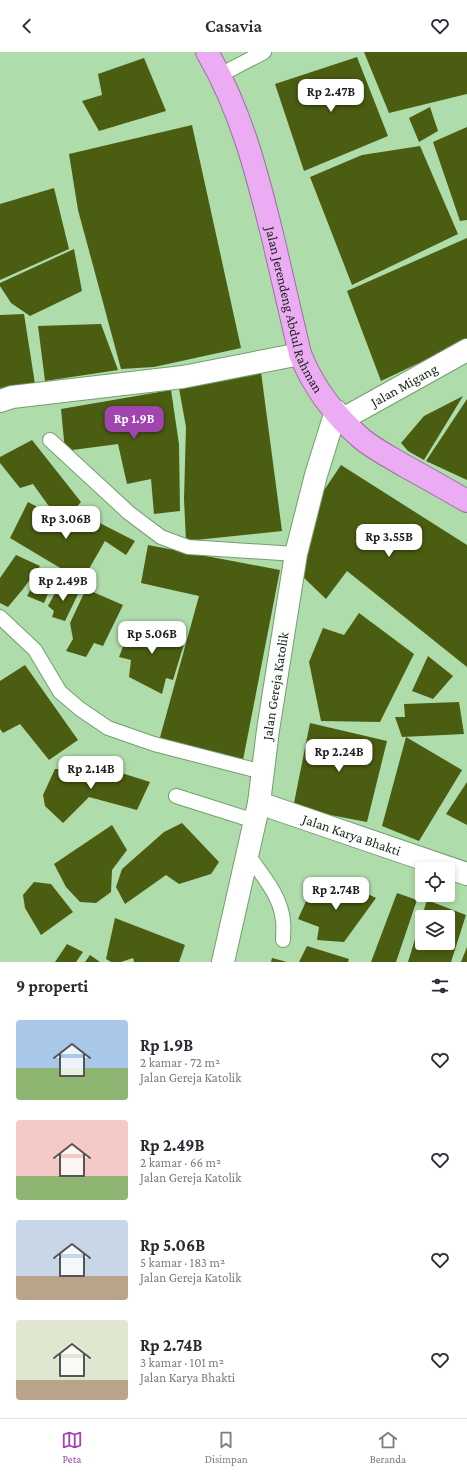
<!DOCTYPE html>
<html lang="id">
<meta charset="utf-8">
<style>
:root{--surface:#fff;--page:#f7f7f7;--text:#2b2b33;--muted:#7c7c81;--line:#e1e1e2;--accent:#a144ae}
body{margin:0;font-family:"Crimson Pro",serif;background:var(--page);color:var(--text);height:100vh;display:flex;flex-direction:column;font-size:15px;white-space:nowrap}
*{box-sizing:border-box;margin:0}
p{font-size:13px;color:var(--muted)}
.icon{flex:none;width:22px;height:22px;fill:none;stroke:currentColor;stroke-width:2;stroke-linecap:round;stroke-linejoin:round}
.map{position:relative;height:910px;overflow:hidden}
.drawer{display:flex;flex-direction:column;background:var(--surface);flex:1}
.drawer>*{flex:none}
.controls{position:absolute;left:415px;top:810px;display:grid;gap:8px}
.controls a{display:grid;place-items:center;width:40px;height:40px;border-radius:4px;background:var(--surface);box-shadow:0 2px 6px #0003;font-size:20px}
.price{position:absolute;translate:-50% -34px;padding:0 9px;border-radius:8px;background:#fff;color:#222;font-size:13px;line-height:26px;filter:drop-shadow(0 1px 2px #0008)}
.price::after{content:'';position:absolute;left:50%;top:24px;width:12px;height:9px;margin-left:-6px;background:inherit;clip-path:polygon(0 0,100% 0,50% 100%)}
.price.selected{background:var(--accent);color:#fff}
ul{padding:0;list-style:none}
li{display:flex;align-items:center;gap:12px;height:100px;padding:0 16px}
li span{display:grid;place-items:center;flex:none;width:112px;height:80px;border-radius:4px;color:#555}
li>.icon{margin-inline-start:auto}
span .icon{width:48px;height:48px;fill:#fffc;stroke-width:1}
li b{font-size:17px}
h2{display:flex;justify-content:space-between;align-items:center;height:48px;padding:0 16px;font-size:17px}
header{display:flex;justify-content:space-between;align-items:center;height:52px;padding:0 16px;background:var(--surface);font-size:18px;font-weight:600}
.tab-bar{display:flex;justify-content:space-around;align-items:center;height:56px;border-top:1px solid var(--line);background:var(--surface);font-size:11px;color:var(--muted)}
.tab-bar a{display:grid;justify-items:center;gap:2px}
.tab-bar .selected{color:var(--accent)}
.map>svg:first-child{display:block}
.building{fill:#4b5d11;fill-rule:evenodd}
.lines{fill:none;stroke-linecap:round;stroke-linejoin:round}
.service-casing{stroke:#729f6e;stroke-width:16}
.minor-casing{stroke:#729f6e;stroke-width:24}
.trunk-casing{stroke:#9c6fa3;stroke-width:24}
.service{stroke:#fff;stroke-width:14}
.minor{stroke:#fff;stroke-width:22}
.trunk{stroke:#ecacf4;stroke-width:22}
.labels{text-anchor:middle;stroke-width:4;stroke-linejoin:round;paint-order:stroke}
.street-label{font-size:14px;fill:#122411;stroke:#dff6dc}
</style>
<header><svg class="icon" aria-label="back" viewBox="0 0 24 24"><path d="M15 5l-7 7 7 7"/></svg>Casavia<svg class="icon" aria-label="heart" viewBox="0 0 24 24"><path d="M12 20l-8-8c-3-5 5-10 8-4 3-6 11-1 8 4z"/></svg></header>
<div class="map">
<svg width="467" height="910" viewBox="0 0 467 910">
<rect width="100%" height="100%" fill="#aedcaa"/>
<path class="building" d="M364 0H467V42L389 61Z
M357 5 388 84 304 119 275 32Z
M144 6 166 59 99 79 82 49 102 43 98 22Z
M430 55 438 79 419 90 409 66Z
M192 73 241 296 154 315 121 317 78 158 69 102Z
M467 75V168L460 169 433 90Z
M420 94 458 182 352 233 310 125 362 103Z
M54 136 69 197 0 228V152Z
M467 186V288L381 329 347 239Z
M74 197 82 239 30 264 11 251 0 234V231Z
M24 262 35 332 0 336V263Z
M101 272 118 318 45 329 38 274Z
M261 320 282 479 186 489 184 447 186 375 178 331Z
M171 338 179 392 180 459 154 462 151 427 127 432 118 392 65 399 61 357Z
M463 344 424 408 408 399 401 391 424 364Z
M467 347V428L426 409Z
M32 388 81 450 68 465 48 453 33 432 20 436 0 411V405Z
M341 413 467 493V615L347 519 326 547 302 524 306 465Z
M28 450 73 474 84 463 135 489 126 503 105 489 82 529 10 486Z
M148 493 280 518 243 708 159 689 199 544 141 531Z
M16 503 40 514 23 537 8 555 0 551V526Z
M39 523 54 528 44 551 27 544Z
M60 532 79 540 65 569 52 565 54 559 48 554Z
M86 537 123 553 103 594 94 591 86 605 66 599 73 587 70 571Z
M359 561 414 602 380 670 321 669 309 610 323 576 344 583Z
M133 569 161 577 184 592 173 628 166 626 162 642 129 625 131 608 119 605Z
M428 604 453 624 433 647 412 639Z
M25 613 78 688 49 708 20 672 3 681 0 677V629Z
M459 650 464 682 402 685 395 665H405L404 652Z
M310 671 387 689 367 770 293 756Z
M406 685 462 718 419 789 382 774Z
M96 713 150 730 137 758 89 745 63 771 45 754 43 743 55 717H72Z
M467 730V773L446 762Z
M182 771 219 810 211 822 179 832 166 823 125 852 116 835 122 817 164 780Z
M112 773 127 798 112 818 111 840 96 851 80 850 66 835 54 812Z
M341 829 376 846 344 890 317 888 319 875 298 867 313 834 334 838Z
M34 830 51 832 73 860 41 883 25 856 23 843Z
M397 841 417 848 396 910H371Z
M427 848 466 863 451 910H408ZM422 865H448V891H422Z
M115 866 185 893 179 910H134L133 906 121 910H111L106 907Z
M67 892 83 900 76 910H55Z
M307 894 349 907 348 910H299Z
M467 895V910H461Z
M90 903 100 910H85Z
M272 906 287 910H271Z"/>
<g class="lines">
<g class="service-casing">
<path id="service" d="M220 23 264 0
M50 388 129 461 161 485 188 495 296 502
M0 565 35 598 60 640 80 657 108 676 154 692 263 720
M176 744 255 769
M248 803C262 823 281 844 283 869 284 875 283 882 283 888"/>
</g>
<g class="minor-casing">
<g id="minor">
<path d="M0 349 12 345 183 325 300 302"/>
<path id="s1" d="M341 368 467 298"/>
<path id="s2" d="M259 751 467 822"/>
<path id="s3" d="M223 910 259 751 268 678 296 502 316 423 336 359"/>
</g>
</g>
<g class="trunk-casing">
<g id="trunk">
<path id="s4" d="M207 0C241 58 257 121 273 186 282 225 291 263 300 302 313 334 335 364 362 387 374 397 390 405 403 413 425 425 446 437 467 449"/>
</g>
</g>
<use href="#service" class="service"/>
<use href="#minor" class="minor"/>
<use href="#trunk" class="trunk"/>
</g>
<g class="labels">
<g class="street-label">
<text dy="5" stroke="none"><textPath href="#s4" startOffset="273">Jalan Jerendeng Abdul Rahman</textPath></text>
<text dy="5" stroke="none"><textPath href="#s1" startOffset="72">Jalan Migang</textPath></text>
<text dy="5" stroke="none"><textPath href="#s3" startOffset="281">Jalan Gereja Katolik</textPath></text>
<text dy="5" stroke="none"><textPath href="#s2" startOffset="98">Jalan Karya Bhakti</textPath></text>
</g>
</g>
</svg>
<div class="controls">
<a><svg class="icon" aria-label="locate" viewBox="0 0 24 24"><circle cx="12" cy="12" r="6"/><path d="M12 2v4M12 18v4M2 12h4M18 12h4"/></svg></a>
<a><svg class="icon" aria-label="layers" viewBox="0 0 24 24"><path d="M12 4l9 5-9 5-9-5zM3 14l9 5 9-5"/></svg></a>
</div>
<b class="price" style="left:331px;top:61px">Rp 2.47B</b>
<b class="price selected" style="left:134px;top:388px">Rp 1.9B</b>
<b class="price" style="left:66px;top:488px">Rp 3.06B</b>
<b class="price" style="left:389px;top:506px">Rp 3.55B</b>
<b class="price" style="left:63px;top:550px">Rp 2.49B</b>
<b class="price" style="left:152px;top:603px">Rp 5.06B</b>
<b class="price" style="left:339px;top:721px">Rp 2.24B</b>
<b class="price" style="left:91px;top:738px">Rp 2.14B</b>
<b class="price" style="left:336px;top:859px">Rp 2.74B</b>
</div>
<section class="drawer">
<h2>9 properti<svg class="icon" aria-label="filters" viewBox="0 0 24 24"><path d="M4 7h16M4 17h16"/><circle cx="9" cy="7" r="2"/><circle cx="15" cy="17" r="2"/></svg></h2>
<ul>
<li><span style="background:linear-gradient(#a9c7e8 60%,#8fb573 0)"><svg class="icon" aria-label="home" viewBox="0 0 24 24"><path d="M3 11l9-7 9 7M6 9v11h12V9"/></svg></span><div><b>Rp 1.9B</b><p>2 kamar · 72 m²</p><p>Jalan Gereja Katolik</p></div><svg class="icon" aria-label="heart" viewBox="0 0 24 24"><path d="M12 20l-8-8c-3-5 5-10 8-4 3-6 11-1 8 4z"/></svg></li>
<li><span style="background:linear-gradient(#f6c9c9 70%,#8fb573 0)"><svg class="icon" aria-label="home" viewBox="0 0 24 24"><path d="M3 11l9-7 9 7M6 9v11h12V9"/></svg></span><div><b>Rp 2.49B</b><p>2 kamar · 66 m²</p><p>Jalan Gereja Katolik</p></div><svg class="icon" aria-label="heart" viewBox="0 0 24 24"><path d="M12 20l-8-8c-3-5 5-10 8-4 3-6 11-1 8 4z"/></svg></li>
<li><span style="background:linear-gradient(#c9d6e8 70%,#b9a48a 0)"><svg class="icon" aria-label="home" viewBox="0 0 24 24"><path d="M3 11l9-7 9 7M6 9v11h12V9"/></svg></span><div><b>Rp 5.06B</b><p>5 kamar · 183 m²</p><p>Jalan Gereja Katolik</p></div><svg class="icon" aria-label="heart" viewBox="0 0 24 24"><path d="M12 20l-8-8c-3-5 5-10 8-4 3-6 11-1 8 4z"/></svg></li>
<li><span style="background:linear-gradient(#dfe7d0 75%,#b9a48a 0)"><svg class="icon" aria-label="home" viewBox="0 0 24 24"><path d="M3 11l9-7 9 7M6 9v11h12V9"/></svg></span><div><b>Rp 2.74B</b><p>3 kamar · 101 m²</p><p>Jalan Karya Bhakti</p></div><svg class="icon" aria-label="heart" viewBox="0 0 24 24"><path d="M12 20l-8-8c-3-5 5-10 8-4 3-6 11-1 8 4z"/></svg></li>
</ul>
</section>
<nav class="tab-bar">
<a class="selected"><svg class="icon" aria-label="map" viewBox="0 0 24 24"><path d="M3 6l6-2 6 2 6-2v14l-6 2-6-2-6 2zM9 4v14M15 6v14"/></svg>Peta</a>
<a><svg class="icon" aria-label="saved" viewBox="0 0 24 24"><path d="M7 4h10v16l-5-4-5 4z"/></svg>Disimpan</a>
<a><svg class="icon" aria-label="home" viewBox="0 0 24 24"><path d="M3 11l9-7 9 7M6 9v11h12V9"/></svg>Beranda</a>
</nav>
